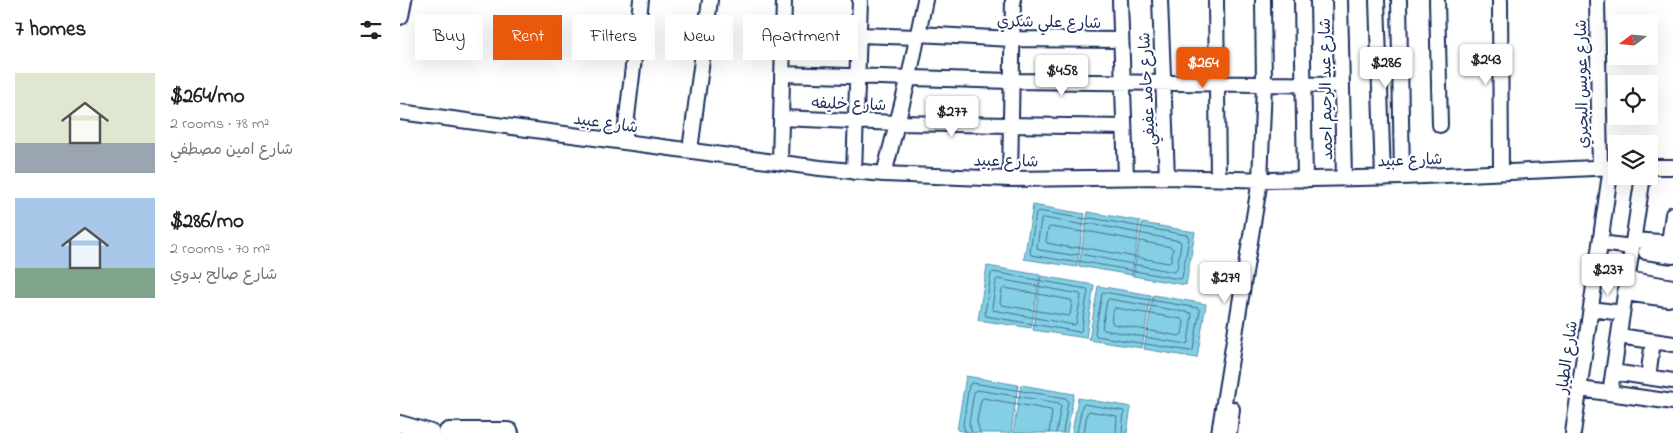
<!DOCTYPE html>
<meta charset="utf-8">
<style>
:root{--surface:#fff;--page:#f2f2f2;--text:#222;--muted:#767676;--accent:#ea580c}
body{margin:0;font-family:"Indie Flower","Playpen Sans Arabic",sans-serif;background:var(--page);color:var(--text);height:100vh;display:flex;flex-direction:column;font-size:19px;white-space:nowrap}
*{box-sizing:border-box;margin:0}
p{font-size:16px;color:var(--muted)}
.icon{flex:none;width:28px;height:28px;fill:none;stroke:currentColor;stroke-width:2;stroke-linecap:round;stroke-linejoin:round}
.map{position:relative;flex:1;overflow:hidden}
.details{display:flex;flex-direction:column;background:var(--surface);width:400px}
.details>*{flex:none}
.top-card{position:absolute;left:15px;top:15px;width:475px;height:45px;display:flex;gap:10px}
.needle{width:32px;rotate:254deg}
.controls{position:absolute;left:1208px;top:15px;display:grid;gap:10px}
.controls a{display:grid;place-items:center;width:50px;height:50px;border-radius:0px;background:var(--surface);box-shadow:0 5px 20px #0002;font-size:25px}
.price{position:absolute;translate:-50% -42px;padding:0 11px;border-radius:5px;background:#fff;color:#222;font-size:16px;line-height:32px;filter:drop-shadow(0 1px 2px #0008)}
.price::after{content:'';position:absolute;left:50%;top:30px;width:15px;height:11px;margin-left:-8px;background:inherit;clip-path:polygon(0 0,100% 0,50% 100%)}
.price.selected{background:var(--accent);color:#fff}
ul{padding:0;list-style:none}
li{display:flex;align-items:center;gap:15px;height:125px;padding:0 15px}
li span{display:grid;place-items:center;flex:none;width:140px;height:100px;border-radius:0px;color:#555}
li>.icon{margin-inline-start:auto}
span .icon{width:60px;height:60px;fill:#fffc;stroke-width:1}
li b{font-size:21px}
h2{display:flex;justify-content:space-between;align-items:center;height:60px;padding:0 15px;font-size:21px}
.chip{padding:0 18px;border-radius:0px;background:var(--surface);box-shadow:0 5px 20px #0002;font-size:18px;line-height:45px}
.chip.selected{background:var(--accent);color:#fff}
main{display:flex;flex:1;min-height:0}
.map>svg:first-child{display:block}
.water{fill:#83cfe3;stroke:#598fae}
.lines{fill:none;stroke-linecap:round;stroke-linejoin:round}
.shore{stroke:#456f93;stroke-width:1}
.minor-casing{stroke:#1b2f5e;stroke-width:18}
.major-casing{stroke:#1b2f5e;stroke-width:20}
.highway-casing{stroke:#1b2f5e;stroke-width:24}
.minor{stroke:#fff;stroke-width:14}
.major{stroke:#fff;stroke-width:16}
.highway{stroke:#fff;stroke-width:20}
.labels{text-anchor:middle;stroke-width:4.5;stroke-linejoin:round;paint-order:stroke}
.street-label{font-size:16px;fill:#1b2f5e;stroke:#fff}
</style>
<main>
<section class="details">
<h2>7 homes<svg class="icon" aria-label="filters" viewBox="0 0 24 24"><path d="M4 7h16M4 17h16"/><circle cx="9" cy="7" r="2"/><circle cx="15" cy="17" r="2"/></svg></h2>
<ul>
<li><span style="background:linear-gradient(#dfe7d0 70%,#9aa5b1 0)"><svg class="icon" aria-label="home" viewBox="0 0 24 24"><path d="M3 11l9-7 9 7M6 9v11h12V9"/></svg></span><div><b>$264/mo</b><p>2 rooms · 78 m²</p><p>شارع امين مصطفي</p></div></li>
<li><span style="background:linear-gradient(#a9c7e8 70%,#7fa58c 0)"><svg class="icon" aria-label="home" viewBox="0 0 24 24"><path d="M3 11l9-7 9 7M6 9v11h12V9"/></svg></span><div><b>$286/mo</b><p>2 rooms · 70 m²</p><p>شارع صالح بدوي</p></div></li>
</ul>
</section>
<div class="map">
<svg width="1273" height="433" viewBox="0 0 1273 433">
<rect width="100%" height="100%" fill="#fff"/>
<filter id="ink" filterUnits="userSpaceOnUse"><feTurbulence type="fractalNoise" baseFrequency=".02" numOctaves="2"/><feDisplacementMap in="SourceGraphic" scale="10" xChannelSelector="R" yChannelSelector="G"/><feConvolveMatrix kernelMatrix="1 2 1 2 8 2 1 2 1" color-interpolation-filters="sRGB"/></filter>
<g filter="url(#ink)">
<path class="water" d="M633 205 685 214 677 267 624 259Z
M688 212 740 221 732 275 679 266Z
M742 223 795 232 786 285 733 276Z
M587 266 640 275 631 328 578 320Z
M641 276 694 285 686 338 633 330Z
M698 286 751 295 742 348 689 340Z
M753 295 806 304 797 358 744 349Z
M566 376 618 385 611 433H575L557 430Z
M621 385 674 394 667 433H613Z
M678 398 731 407 727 433H672Z"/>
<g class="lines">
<path class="shore" d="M638 211 685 219 691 218 787 235 789 238 782 278 779 279 679 261 673 262 631 255 630 252 636 213Z
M644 218 684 225 692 224 780 241 781 243 777 270 774 272 680 254 672 255 639 250 637 247 641 220Z
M650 227 683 232H692L771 247 773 249 771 261 768 263 681 247 672 248 647 243 646 241 648 229Z
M593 272 687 289 688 291 681 331 679 332 586 316 585 313 591 274Z
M598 279 680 294 681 296 676 324 674 325 593 310 592 308 596 281Z
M605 288 671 300 672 302 670 315 668 316 602 305 600 302 602 290Z
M703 292 798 308 800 310 793 350 790 351 696 336 695 333 702 294Z
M709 299 791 313 792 315 788 343 785 344 704 330 702 328 707 301Z
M715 308 782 319 784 322 782 334 779 336 713 324C710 321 712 311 715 308Z
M566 433 563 425 569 385 572 383 666 398 668 401 663 433
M572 433 569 423 574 392 577 390 659 403 661 406 656 433
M580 433 577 421 581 400 583 398 651 410 652 412 649 433
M677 433 682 406 684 404 724 411 722 433
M684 433 687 413 689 411 717 416 716 433"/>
<g class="minor-casing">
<path id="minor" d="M720 0 726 177
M760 0 767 177
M816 0 818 178
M902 0 905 180
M940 0 944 178
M977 0 983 178
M999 0 1002 177
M1037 0 1040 125
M1100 0 1101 172
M1197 0 1200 167
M517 34 612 39 721 40
M383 35H459L517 37
M382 74 611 81 942 85
M0 112 420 168 484 174 610 179 767 177 869 180 1002 177 1216 167
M382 118 497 123 724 127
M224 142 241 0
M290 150 310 0
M380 162 384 0
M1249 167H1273
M454 172 460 0
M484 174 509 77 525 0
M610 179 613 0
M1234 240 1273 243
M1200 243 1232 247
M1269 243 1273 214
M1246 252 1273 256
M1227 279 1273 287
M1225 293 1268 299 1273 298
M1191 309 1222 313
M1219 336 1273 344
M1213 372 1273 381
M1248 377 1253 341
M1180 389 1273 402
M1210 393 1243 176
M819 433 860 180 864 85 863 0
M829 433 832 409
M1173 433 1211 167"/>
</g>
<g class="major-casing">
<path id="major" d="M0 16 3 0
M0 424 31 433"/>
</g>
<g class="highway-casing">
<path id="highway" d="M49 433H108"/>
</g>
<use href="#minor" class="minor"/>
<use href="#major" class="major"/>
<use href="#highway" class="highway"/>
</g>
</g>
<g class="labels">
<g class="street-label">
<text transform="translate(649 21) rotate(1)" y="6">شارع علي شكري</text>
<text transform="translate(1181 84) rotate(-91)" y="6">شارع عويس البحيري</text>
<text transform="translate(746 89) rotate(-93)" y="6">شارع حامد عفيفي</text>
<text transform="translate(925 89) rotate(-91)" y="6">شارع عبد الرحيم احمد</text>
<text transform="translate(449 103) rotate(2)" y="6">شارع خليفه</text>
<text transform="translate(206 122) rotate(8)" y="6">شارع عبيد</text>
<text transform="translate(1010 159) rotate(-2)" y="6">شارع عبيد</text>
<text transform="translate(606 160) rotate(1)" y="6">شارع عبيد</text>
<text transform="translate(1166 357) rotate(-82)" y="6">شارع الطيار</text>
</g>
</g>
</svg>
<div class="controls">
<a><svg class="needle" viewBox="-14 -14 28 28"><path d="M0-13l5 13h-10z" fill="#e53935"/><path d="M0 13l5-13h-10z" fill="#767676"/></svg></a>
<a><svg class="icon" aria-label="locate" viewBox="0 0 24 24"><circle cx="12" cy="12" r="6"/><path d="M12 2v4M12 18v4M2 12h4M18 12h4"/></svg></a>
<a><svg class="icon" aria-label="layers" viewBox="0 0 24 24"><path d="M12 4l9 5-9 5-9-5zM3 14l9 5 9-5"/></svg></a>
</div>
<b class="price" style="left:1086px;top:86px">$243</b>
<b class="price selected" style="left:803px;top:89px">$264</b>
<b class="price" style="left:986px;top:89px">$286</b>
<b class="price" style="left:662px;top:97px">$458</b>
<b class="price" style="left:552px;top:138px">$277</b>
<b class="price" style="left:1208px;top:296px">$237</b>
<b class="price" style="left:825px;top:304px">$279</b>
<div class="top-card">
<a class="chip">Buy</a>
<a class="chip selected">Rent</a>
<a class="chip">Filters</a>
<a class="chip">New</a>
<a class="chip">Apartment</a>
</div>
</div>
</main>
